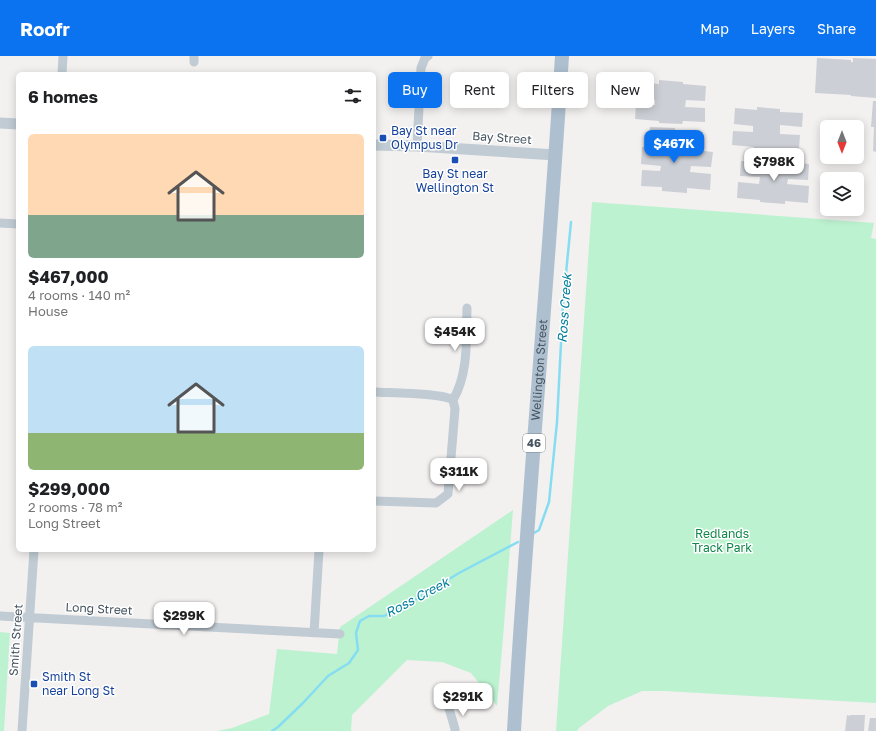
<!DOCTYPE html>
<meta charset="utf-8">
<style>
:root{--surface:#fff;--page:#f2f2f2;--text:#202124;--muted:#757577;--accent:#0c73f0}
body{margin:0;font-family:"Golos Text",sans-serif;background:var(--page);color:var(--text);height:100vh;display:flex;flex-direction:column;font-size:15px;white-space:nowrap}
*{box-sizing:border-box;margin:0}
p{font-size:13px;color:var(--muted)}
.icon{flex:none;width:22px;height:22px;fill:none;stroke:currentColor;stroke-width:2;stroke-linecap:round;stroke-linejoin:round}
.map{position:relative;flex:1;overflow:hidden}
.panel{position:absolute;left:16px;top:16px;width:360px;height:480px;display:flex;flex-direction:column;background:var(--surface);border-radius:6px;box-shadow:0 2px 10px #0003}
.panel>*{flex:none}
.hud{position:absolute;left:388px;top:16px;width:380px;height:36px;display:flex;gap:8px}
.needle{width:26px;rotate:180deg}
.buttons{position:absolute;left:820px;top:64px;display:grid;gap:8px}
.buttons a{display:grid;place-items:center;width:44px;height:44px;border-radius:6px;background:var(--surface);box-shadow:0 2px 10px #0003;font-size:20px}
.price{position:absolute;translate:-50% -34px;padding:0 9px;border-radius:8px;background:#fff;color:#222;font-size:13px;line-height:26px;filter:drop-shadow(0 1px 2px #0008)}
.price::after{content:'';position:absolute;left:50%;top:24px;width:12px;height:9px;margin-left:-6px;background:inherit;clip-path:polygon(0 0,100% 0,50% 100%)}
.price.on{background:var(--accent);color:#fff}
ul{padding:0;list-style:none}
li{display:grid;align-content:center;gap:8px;height:212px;padding:0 12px}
li span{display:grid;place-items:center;height:124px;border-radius:6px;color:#555}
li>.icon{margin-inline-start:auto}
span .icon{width:72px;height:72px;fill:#fffc;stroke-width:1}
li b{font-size:17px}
h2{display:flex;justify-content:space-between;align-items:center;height:48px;padding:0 12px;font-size:17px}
.chip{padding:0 14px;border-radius:6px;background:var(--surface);box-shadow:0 2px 10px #0003;font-size:14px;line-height:36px}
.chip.on{background:var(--accent);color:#fff}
header{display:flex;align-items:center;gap:24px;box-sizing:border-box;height:56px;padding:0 20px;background:var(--accent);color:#fff}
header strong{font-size:19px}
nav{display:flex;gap:22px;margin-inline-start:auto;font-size:14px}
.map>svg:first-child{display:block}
.green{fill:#bcf2d0}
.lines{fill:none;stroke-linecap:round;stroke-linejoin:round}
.stream{stroke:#86ddf2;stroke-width:2.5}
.building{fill:#cccfd5}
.minor{stroke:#c0cbd3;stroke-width:9}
.tertiary{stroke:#c0cbd3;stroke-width:11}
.primary{stroke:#aec0d0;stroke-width:14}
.transit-dot{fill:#1a4fb4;stroke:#fff;stroke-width:1.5}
.labels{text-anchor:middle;stroke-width:3;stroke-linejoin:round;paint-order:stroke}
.shield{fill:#fff;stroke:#7e878f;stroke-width:1}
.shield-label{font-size:11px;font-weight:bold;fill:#46545f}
.transit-label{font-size:12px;fill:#164399;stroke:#fff;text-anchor:start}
.street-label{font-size:12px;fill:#46545f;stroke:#fff}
.park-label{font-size:12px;fill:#11874a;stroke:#fff}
.water-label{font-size:13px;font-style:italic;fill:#04809d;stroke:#fff}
</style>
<header>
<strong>Roofr</strong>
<nav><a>Map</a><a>Layers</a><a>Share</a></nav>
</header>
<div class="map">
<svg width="876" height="675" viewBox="0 0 876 675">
<rect width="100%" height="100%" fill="#f3f0f0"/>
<path class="green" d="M592 146 874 167 871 182 876 183V647L665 635H642L608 650 579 672 577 675H556Z
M513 454 503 582 497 650 471 617 442 606 407 604 352 659 351 675H217L232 672 269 658 277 593 337 598 340 571Z
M0 576 10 577 4 675H0Z"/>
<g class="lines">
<path class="stream" d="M534 477 539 474 549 446 557 366 563 248 571 166
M272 675 278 671 303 647 328 620 349 607 358 594 356 577 360 565 369 560H384L418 542 459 517 518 486"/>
</g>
<path class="building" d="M817 2 851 4V6H853V2L876 3V42L851 40V39L815 37Z
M659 24 683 26V28L706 30 705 45 686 44 685 51 705 52V66L683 65 682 68 659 67V65L635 63 636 48 655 49V44L638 43V26L659 28Z
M873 45H876V96L873 95 874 71H871Z
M757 51 780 53V56L803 57 802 71 780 69V78L800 79 799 93 779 92V95L754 94V91L732 89 733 75 753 76V70L734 68 735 52 757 54Z
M650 71 675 72 674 89 687 90 686 93 713 96 711 111 691 110 690 116 711 118 710 134 687 132V137L662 135V131L641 130 642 114 660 115 661 110 641 108 642 91 670 93 671 88 649 87Z
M769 102 786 103V106L809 108 808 124 788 123 787 128 809 130 808 147 785 145V148L760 146V144L737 142 738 126 759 128 760 121 740 120 741 105 768 107Z
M847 659 850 660V659H865L864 675H845Z
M870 662H876V675H868Z"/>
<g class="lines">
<path class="minor" d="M194 0V6
M62 18 63 0
M417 90 421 12 425 2 428 0
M0 167 18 168
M374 336C389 337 443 337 453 344
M453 344C469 317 466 282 467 252
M374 445 436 447 448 438 455 353 453 344
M0 560 340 578
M314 577 319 494
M448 649 455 673V675
M22 675 34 494"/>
<path class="tertiary" d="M0 67 18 68
M374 89 417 90 556 99"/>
<path class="primary" id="s1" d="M514 675C527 450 548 225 562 0"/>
</g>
<g class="transit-dot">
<rect x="379" y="78" width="8" height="8" rx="2"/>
<rect x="451" y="100" width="8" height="8" rx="2"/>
<rect x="30" y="624" width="8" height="8" rx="2"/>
</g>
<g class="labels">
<rect class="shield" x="523" y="378" width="22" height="18" rx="3"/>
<g class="shield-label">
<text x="534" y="391">46</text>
</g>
<g class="transit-label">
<text x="391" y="79">Bay St near<tspan x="391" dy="14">Olympus Dr</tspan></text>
<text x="455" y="122" text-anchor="middle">Bay St near<tspan x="455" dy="14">Wellington St</tspan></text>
<text x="42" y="625">Smith St<tspan x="42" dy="14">near Long St</tspan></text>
</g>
<g class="street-label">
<text transform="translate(502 82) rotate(4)" y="4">Bay Street</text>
<text dy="4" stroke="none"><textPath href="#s1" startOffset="362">Wellington Street</textPath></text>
<text transform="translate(99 553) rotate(3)" y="4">Long Street</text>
<text transform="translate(16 584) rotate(-86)" y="4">Smith Street</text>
</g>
<g class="park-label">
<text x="722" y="482">Redlands<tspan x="722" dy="14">Track Park</tspan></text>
</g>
<g class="water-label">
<text transform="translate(564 252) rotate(-86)" y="5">Ross Creek</text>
<text transform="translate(417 541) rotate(-28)" y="5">Ross Creek</text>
</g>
</g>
</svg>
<div class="buttons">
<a><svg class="needle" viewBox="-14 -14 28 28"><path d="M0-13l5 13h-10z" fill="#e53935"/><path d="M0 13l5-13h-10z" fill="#757577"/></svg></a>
<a><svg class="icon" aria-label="layers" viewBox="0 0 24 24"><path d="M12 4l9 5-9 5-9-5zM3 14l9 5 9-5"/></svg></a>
</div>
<b class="price on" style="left:674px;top:108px">$467K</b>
<b class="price" style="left:774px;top:126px">$798K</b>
<b class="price" style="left:455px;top:296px">$454K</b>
<b class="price" style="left:459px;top:436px">$311K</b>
<b class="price" style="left:184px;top:580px">$299K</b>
<b class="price" style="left:463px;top:661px">$291K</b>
<div class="hud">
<a class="chip on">Buy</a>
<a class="chip">Rent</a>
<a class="chip">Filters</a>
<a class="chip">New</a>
</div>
<section class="panel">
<h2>6 homes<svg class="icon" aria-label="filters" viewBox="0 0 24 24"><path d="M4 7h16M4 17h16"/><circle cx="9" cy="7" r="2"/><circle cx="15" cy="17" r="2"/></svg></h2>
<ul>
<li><span style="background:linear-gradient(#ffd9b3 65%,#7fa58c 0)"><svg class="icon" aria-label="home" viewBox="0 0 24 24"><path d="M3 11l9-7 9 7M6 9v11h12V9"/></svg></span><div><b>$467,000</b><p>4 rooms · 140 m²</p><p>House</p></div></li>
<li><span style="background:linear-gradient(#bfe0f5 70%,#8fb573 0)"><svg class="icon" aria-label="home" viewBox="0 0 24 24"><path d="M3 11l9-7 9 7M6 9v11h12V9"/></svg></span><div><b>$299,000</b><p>2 rooms · 78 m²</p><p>Long Street</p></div></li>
</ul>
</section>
</div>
